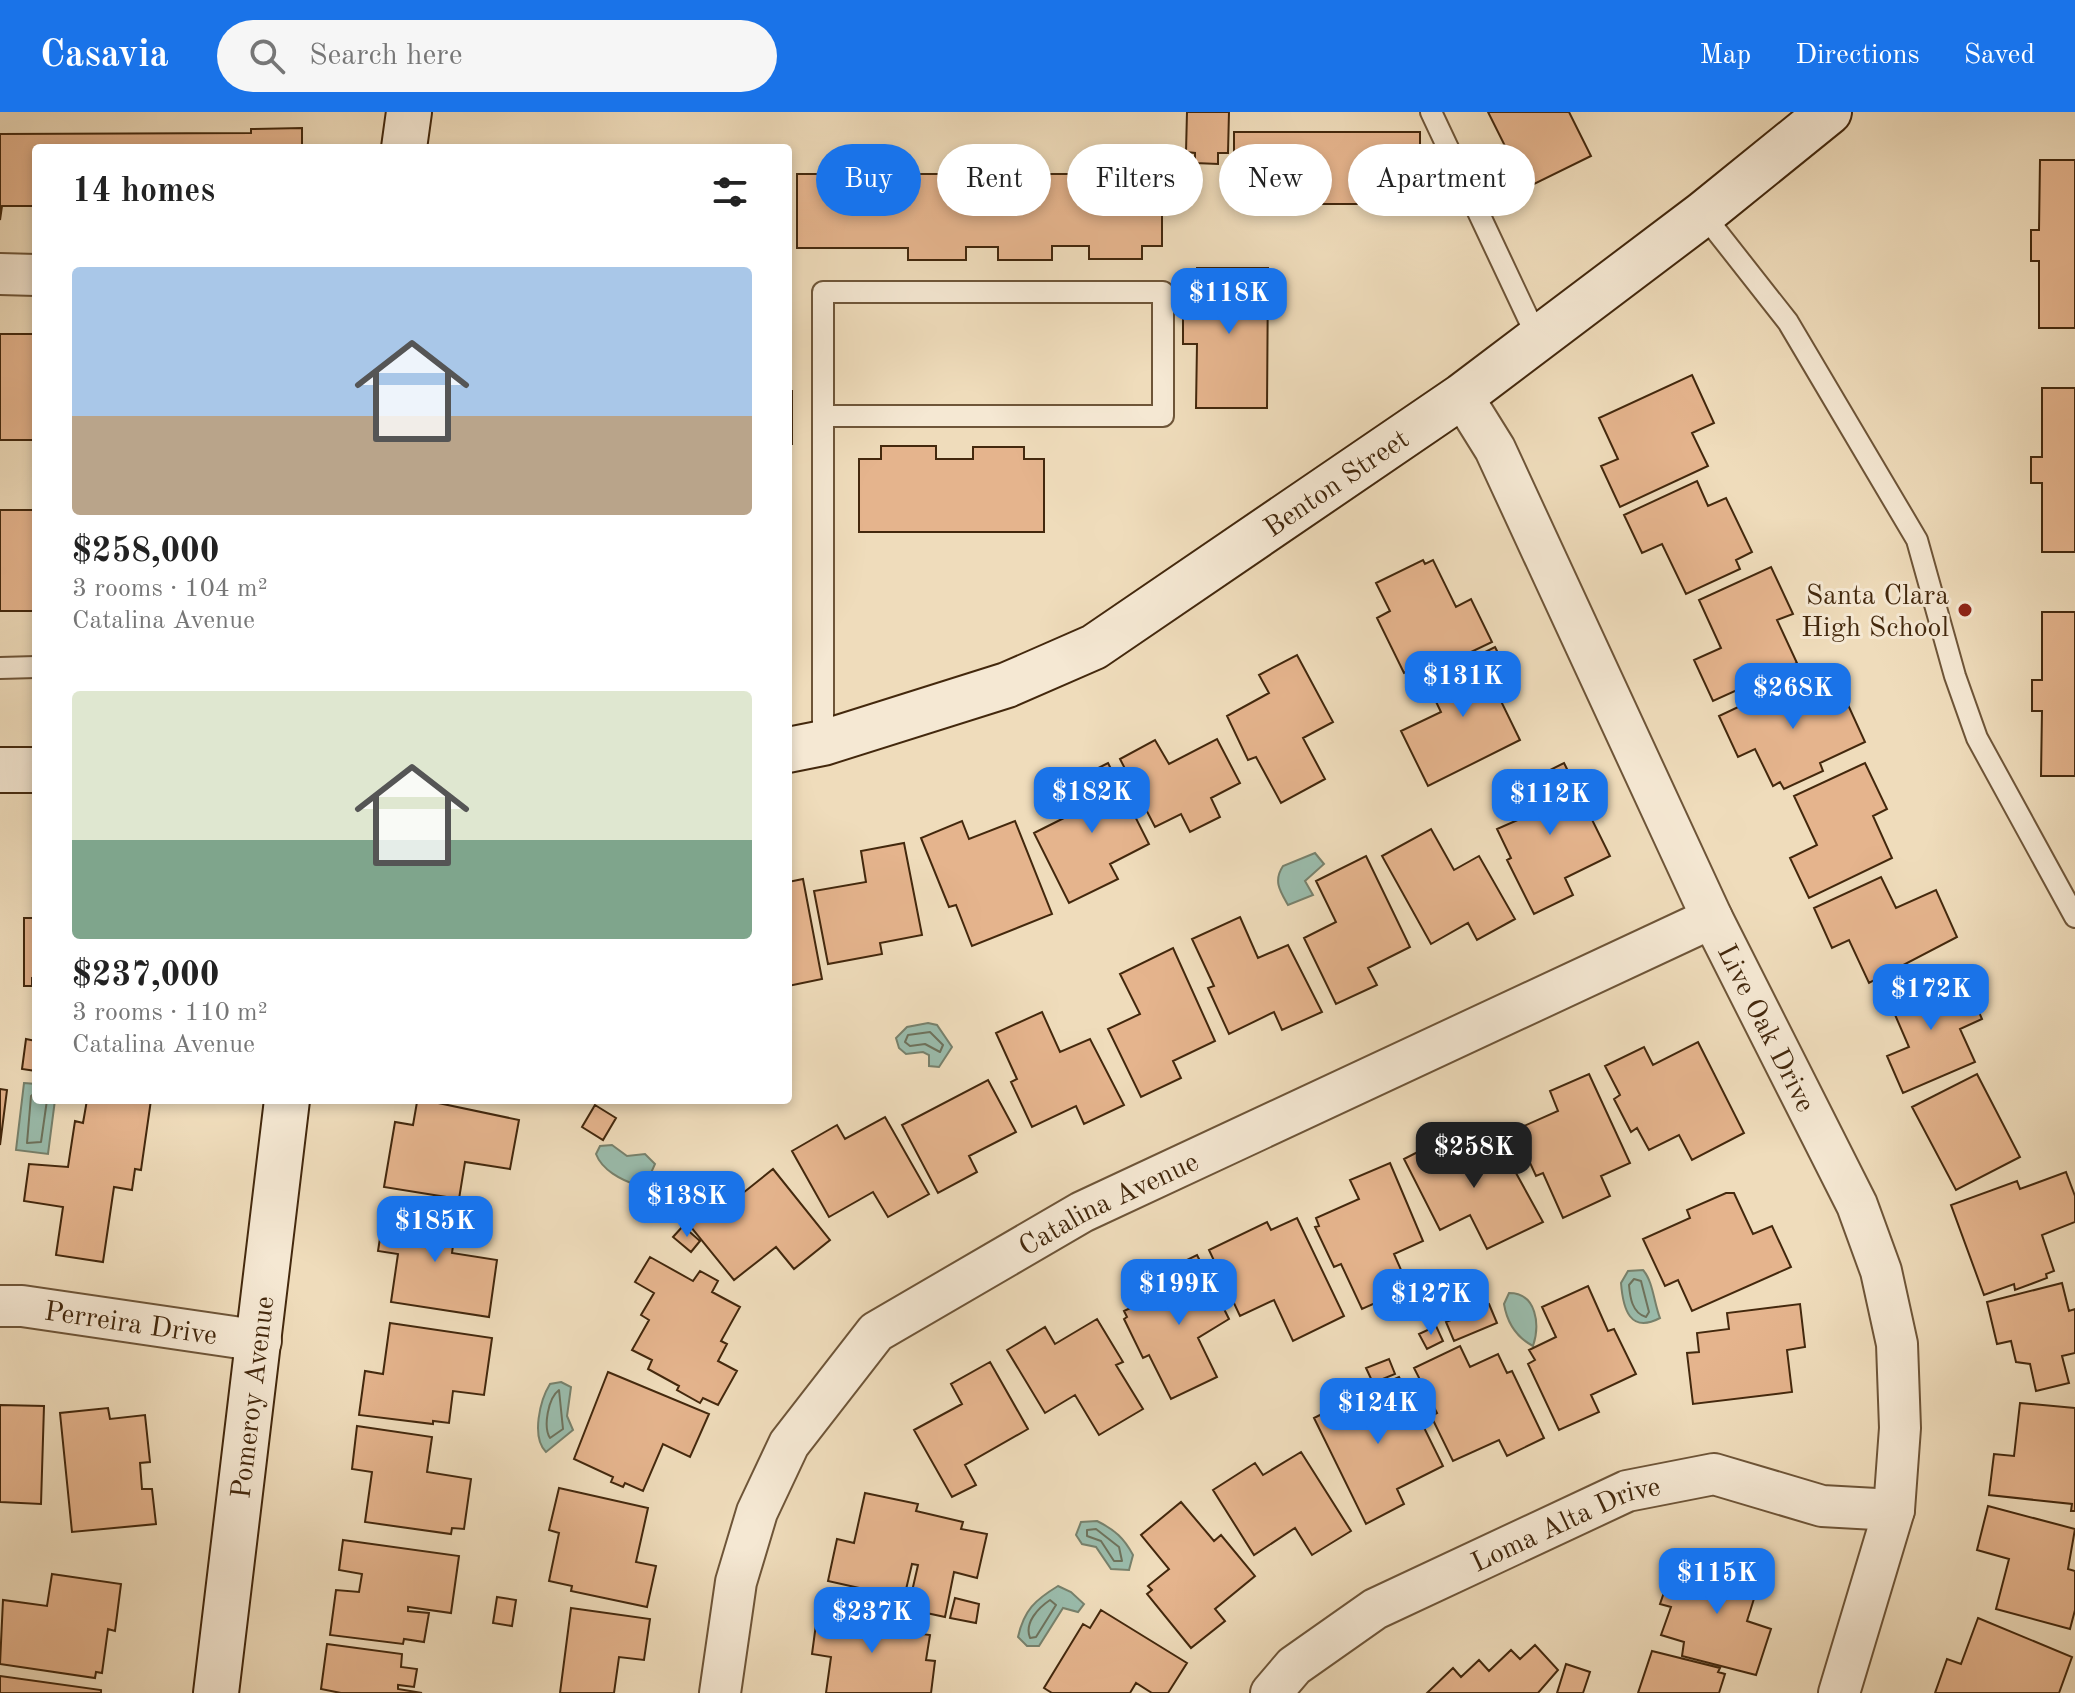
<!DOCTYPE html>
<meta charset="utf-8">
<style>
:root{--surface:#fff;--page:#f6f6f6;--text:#222;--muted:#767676;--accent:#1a73e8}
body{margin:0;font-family:"Old Standard TT",serif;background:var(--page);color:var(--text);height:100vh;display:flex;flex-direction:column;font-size:30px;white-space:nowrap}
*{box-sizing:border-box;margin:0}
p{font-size:26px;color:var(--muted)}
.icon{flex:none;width:44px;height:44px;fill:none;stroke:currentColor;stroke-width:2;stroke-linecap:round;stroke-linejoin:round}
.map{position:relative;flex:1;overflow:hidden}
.side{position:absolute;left:32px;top:32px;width:760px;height:960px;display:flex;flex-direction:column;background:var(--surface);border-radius:8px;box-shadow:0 4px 12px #0003}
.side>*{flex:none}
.banner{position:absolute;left:816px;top:32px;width:760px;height:72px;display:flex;gap:16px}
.price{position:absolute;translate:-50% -68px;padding:0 18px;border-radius:16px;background:var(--accent);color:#fff;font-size:26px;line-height:52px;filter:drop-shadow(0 2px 4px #0008)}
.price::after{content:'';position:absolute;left:50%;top:48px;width:24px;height:18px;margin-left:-12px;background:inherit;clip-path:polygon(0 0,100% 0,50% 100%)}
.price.selected{background:#222;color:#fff}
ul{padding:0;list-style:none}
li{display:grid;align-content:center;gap:16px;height:424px;padding:0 40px}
li span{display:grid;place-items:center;height:248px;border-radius:8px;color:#555}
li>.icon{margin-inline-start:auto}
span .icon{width:144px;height:144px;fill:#fffc;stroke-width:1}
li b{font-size:34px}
h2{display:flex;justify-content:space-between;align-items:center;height:96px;padding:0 40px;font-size:34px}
.tag{padding:0 28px;border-radius:36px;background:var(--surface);box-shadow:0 4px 12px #0003;font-size:28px;line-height:72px}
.tag.selected{background:var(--accent);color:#fff}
header{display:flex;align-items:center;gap:48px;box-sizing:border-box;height:112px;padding:0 40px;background:var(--accent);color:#fff}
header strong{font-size:38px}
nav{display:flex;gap:44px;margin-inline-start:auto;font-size:28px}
.search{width:560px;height:72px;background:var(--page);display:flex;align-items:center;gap:20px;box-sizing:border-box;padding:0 28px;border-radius:44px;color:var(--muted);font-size:30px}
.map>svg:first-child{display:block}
.water{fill:#9abcac;stroke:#77816c;stroke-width:2}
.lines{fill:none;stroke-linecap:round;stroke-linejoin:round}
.shore{stroke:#6e725c;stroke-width:2}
.building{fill:#e5b48d;stroke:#43280d;stroke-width:2}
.lane-casing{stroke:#6e5538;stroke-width:24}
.street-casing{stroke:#6e5538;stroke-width:44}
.secondary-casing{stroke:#43280d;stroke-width:48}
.lane{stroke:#f5e8d3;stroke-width:20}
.street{stroke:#f5e8d3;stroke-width:40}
.secondary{stroke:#f5e8d3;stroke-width:44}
.poi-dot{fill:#8f2418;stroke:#f5e8d3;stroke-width:3}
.labels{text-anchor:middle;stroke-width:6;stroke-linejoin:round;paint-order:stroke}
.street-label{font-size:28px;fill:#43280d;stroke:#f5e8d3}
.poi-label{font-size:28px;fill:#43280d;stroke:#f5e8d3;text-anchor:end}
</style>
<header>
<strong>Casavia</strong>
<div class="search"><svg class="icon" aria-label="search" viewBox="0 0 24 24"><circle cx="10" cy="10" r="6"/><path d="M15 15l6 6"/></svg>Search here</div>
<nav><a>Map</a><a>Directions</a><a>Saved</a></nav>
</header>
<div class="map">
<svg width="2075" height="1581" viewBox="0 0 2075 1581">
<rect width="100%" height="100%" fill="#efdcbb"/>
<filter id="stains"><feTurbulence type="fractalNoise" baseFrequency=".0025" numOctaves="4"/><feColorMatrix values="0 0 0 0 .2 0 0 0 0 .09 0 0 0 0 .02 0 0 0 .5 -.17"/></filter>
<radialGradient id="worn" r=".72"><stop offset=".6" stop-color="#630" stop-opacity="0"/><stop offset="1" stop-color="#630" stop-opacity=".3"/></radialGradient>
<path class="water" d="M1315 741 1324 752 1305 769 1313 783 1288 793C1280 779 1273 769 1283 754Z
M928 911 937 913 952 935 939 955 929 954V943L923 940 906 942 899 936 896 926 907 915Z
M24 971 36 972V988H55L48 1042 16 1038Z
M612 1033 627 1044 645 1042 655 1052 651 1061 637 1073C621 1068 602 1058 596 1042L600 1034Z
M1643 1158C1653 1169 1654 1191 1660 1206 1630 1222 1623 1197 1621 1171L1628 1159Z
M1509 1181C1537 1181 1540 1213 1533 1234 1516 1225 1507 1210 1504 1192Z
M561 1270 571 1275 567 1304 573 1318 546 1340C531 1325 540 1288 550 1272Z
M1097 1409C1115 1418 1124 1426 1133 1443L1129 1458 1111 1457 1096 1435 1082 1432 1076 1423 1081 1410Z
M1058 1474 1071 1480 1084 1492 1078 1500 1063 1496 1039 1534H1027L1018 1525C1024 1498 1035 1488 1058 1474Z"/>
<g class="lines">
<path class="shore" d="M930 920 943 933 940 940 925 932 910 934 905 930 908 923Z
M36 980 31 984 27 1031 41 1030 47 988
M1634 1167 1641 1169 1649 1200 1646 1205C1632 1201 1630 1185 1629 1173Z
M559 1278 563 1317 550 1326C543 1315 548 1286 559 1278Z
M1096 1417 1119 1435 1122 1449H1114L1101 1429 1087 1424V1418Z
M1050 1488 1056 1493 1036 1525 1030 1526C1024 1511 1038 1496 1050 1488Z"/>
</g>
<path class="building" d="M1187 0H1229L1228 41H1218V52L1195 51V41L1186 40Z
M1488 0H1569L1591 44 1526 76Z
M302 16V36H36V94H2L0 108V22L251 21V17Z
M1234 20H1420V92H1234Z
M2040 48H2075V216H2039V149H2031V118H2039Z
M797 62H1162V134H1142V147H1089V134H1052V148H998V135H966V148H908V136H797Z
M1197 156H1268L1267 296H1196L1197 232H1183V177H1197Z
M0 222H36V328H0Z
M1692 263 1714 311 1692 321 1708 354 1620 395 1601 354 1618 347 1599 306Z
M2042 276H2075V440H2042V371H2031V345H2042Z
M788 279H792V332H788Z
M881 334H936V347H973V335H1024V347H1044V420H859V347H881Z
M1697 369 1708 394 1726 386 1752 440 1736 448 1740 457 1686 482 1662 432 1642 441 1624 403Z
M0 398H36V499H0Z
M1423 448 1425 452 1433 448 1456 495 1471 487 1492 530 1421 564 1417 555 1404 561 1377 506 1390 499 1376 471Z
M1771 455 1793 502 1777 508 1797 551 1713 589 1694 548 1721 536 1699 488Z
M2042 500H2075V664H2041L2042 599H2032V568H2042Z
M1495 535 1513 571 1496 579 1520 628 1428 674 1401 619 1441 600 1426 569Z
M1297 543 1333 610 1303 626 1325 667 1281 691 1256 645 1248 648 1227 604 1269 581 1259 563Z
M1820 564 1831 590 1844 584 1865 630 1820 651 1823 659 1784 677 1780 670 1773 674 1755 637 1738 645 1719 604 1787 572 1790 578Z
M1217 627 1240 671 1211 686 1220 705 1190 720 1181 702 1155 715 1120 647 1155 628 1169 652Z
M1108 651 1149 732 1110 752 1118 767 1069 791 1034 721 1082 697 1069 671Z
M1564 651 1610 744 1565 766 1573 783 1534 802 1507 748 1511 746 1497 717 1520 707 1506 680Z
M1865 651 1887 697 1873 704 1892 746 1809 786 1790 746 1817 733 1794 684Z
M962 709 969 727 1015 709 1052 802 972 834 956 793 949 795 921 726Z
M1431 717 1454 758 1479 744 1515 807 1477 828 1468 811 1431 832 1382 744Z
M904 731 922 823 880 831 882 842 828 852 814 779 866 770 861 739Z
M1366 744 1410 835 1368 856 1377 873 1336 892 1304 826 1336 810 1316 769Z
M1881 765 1896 796 1936 778 1957 825 1869 871 1849 828 1832 836 1814 796Z
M803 767 822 867 788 874V770Z
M1240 805 1258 846 1288 833 1322 900 1282 918 1274 900 1229 922 1208 876 1214 874 1192 827Z
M24 806H36V866H32V874H24Z
M1173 836 1215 929 1173 949 1181 966 1141 985 1108 917 1140 902 1120 862Z
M1931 863 1941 886 1968 875 1982 907 1960 917 1975 950 1903 981 1887 944 1909 935 1886 882Z
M1042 900 1060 940 1090 927 1124 993 1084 1012 1076 994 1032 1015 1011 970 1017 967 996 921Z
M26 927 36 929V959L22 957Z
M1698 930 1744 1021 1692 1048 1679 1023 1649 1038 1637 1016 1631 1020 1614 987 1620 983 1605 954 1644 935 1653 953Z
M1589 962 1630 1051 1601 1064 1610 1084 1563 1106 1543 1061 1536 1064 1515 1018 1558 999 1550 979Z
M1977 962 2020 1045 1956 1078 1912 995Z
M988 968 1016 1020 969 1044 977 1060 938 1081 902 1013Z
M0 977 7 978 0 1033Z
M87 988H151L141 1058 135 1057 132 1078 114 1075 103 1150 56 1143 63 1095 24 1089 29 1052 68 1055 75 1009 83 1011Z
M424 988 519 1008 510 1057 465 1050 459 1087 384 1075 395 1010 413 1013 417 990Z
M595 993 616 1006 603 1028 582 1015Z
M885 1005 929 1082 888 1105 873 1080 829 1105 792 1039 837 1013 845 1027Z
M1495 1023 1543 1110 1487 1137 1470 1103 1440 1118 1404 1047 1443 1027 1452 1044Z
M1390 1051 1423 1129 1394 1142 1409 1176 1362 1197 1341 1152 1334 1155 1315 1115 1319 1114 1316 1106 1359 1087 1350 1068Z
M773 1057 830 1128 794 1157 776 1135 734 1168 686 1109 729 1075 738 1085Z
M2066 1060 2075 1084V1110L2042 1123 2054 1159 2046 1162 2047 1166 2015 1178 2014 1172 1984 1183 1951 1093 2017 1069 2020 1077Z
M1726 1081H1734L1753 1122 1772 1114 1791 1155 1692 1199 1678 1168 1665 1174 1643 1127 1690 1106 1687 1098Z
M385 1094 457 1105 452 1141 497 1148 489 1205 391 1190 398 1142 378 1139Z
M1297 1106 1344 1204 1293 1229 1274 1188 1240 1204 1209 1138 1267 1110 1271 1118Z
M683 1114 700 1129 691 1140 673 1125Z
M1197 1143 1229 1207 1198 1226 1217 1265 1171 1287 1149 1243 1143 1246 1124 1207 1127 1205 1124 1199 1166 1179 1158 1162Z
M650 1145 693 1169 700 1159 718 1169 712 1180 740 1195 721 1229 727 1232 718 1249 737 1259 718 1293 703 1286 700 1291 677 1278 679 1274 648 1257 652 1248 632 1238 649 1208 641 1203 654 1181 635 1170Z
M2062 1171 2069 1199 2075 1197V1241L2062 1244 2069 1271 2036 1279 2030 1252 2016 1250 2011 1229 1997 1232 1987 1190Z
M1588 1174 1608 1219 1614 1217 1636 1262 1591 1283 1599 1300 1559 1318 1528 1252 1535 1248 1529 1238 1556 1225 1542 1195Z
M1489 1192 1497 1211 1454 1229 1446 1210Z
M1800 1192 1805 1235 1787 1238 1792 1280 1693 1292 1687 1241 1699 1240 1697 1221 1729 1217 1727 1201Z
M1097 1207 1123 1250 1116 1253 1143 1297 1099 1323 1075 1283 1045 1301 1007 1238 1045 1215 1055 1232Z
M390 1211 492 1226 484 1283 453 1279 449 1311 433 1309V1312L359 1303 365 1259 383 1262Z
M1436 1214 1443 1229 1427 1237 1419 1222Z
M1460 1234 1470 1255 1498 1242 1507 1261 1512 1259 1544 1326 1507 1344 1499 1328 1453 1349 1431 1304 1437 1301 1414 1256Z
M1389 1247 1395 1262 1373 1271 1366 1256Z
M990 1250 1028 1317 965 1353 976 1373 952 1385 914 1318 962 1292 951 1272Z
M608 1260 709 1302 690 1345 663 1332 643 1379 625 1371 623 1375 611 1370 613 1365 574 1347Z
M1399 1265 1443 1354 1397 1377 1404 1392 1366 1412 1314 1306 1324 1301 1322 1297Z
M2020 1291 2075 1296V1399H2071L2072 1392 1989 1383 1994 1342 2014 1344Z
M0 1293 44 1294 41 1392 0 1390Z
M108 1296 110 1307 145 1303 150 1350 140 1351 142 1377H152L156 1412 72 1420 60 1301Z
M357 1314 432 1325 427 1360 471 1367 464 1417 452 1416 451 1422 365 1410 372 1360 352 1357Z
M1301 1340 1351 1419 1312 1443 1295 1416 1254 1443 1213 1378 1255 1351 1263 1363Z
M559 1376 648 1396 636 1450 656 1454 647 1495 571 1479 572 1474 549 1469 559 1421 549 1418Z
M865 1381 918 1392 916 1399 963 1410 961 1417 987 1422 977 1466 954 1460 945 1505 908 1497 918 1453 912 1452 904 1486 828 1469 837 1427 854 1431Z
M1181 1390 1214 1429 1221 1423 1255 1464 1215 1497 1225 1509 1191 1536 1147 1482 1152 1478 1148 1474 1169 1457 1141 1423Z
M1988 1394 2075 1417 2068 1457 2075 1459V1498L2070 1517 1996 1497 2009 1447 1977 1438Z
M343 1428 459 1444 451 1501 408 1495V1499L429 1501 424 1530 404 1527 403 1532 330 1523 336 1478 359 1480 362 1462 339 1458Z
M1712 1442 1763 1458 1747 1509 1771 1517 1756 1563 1682 1544 1684 1530 1661 1523 1671 1495 1660 1492 1671 1460 1703 1470Z
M52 1462 121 1472 115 1519 108 1517 102 1561 96 1560 95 1566 0 1552 3 1488 47 1494Z
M497 1485 516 1488 512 1514 493 1511Z
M955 1486 979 1492 976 1511 950 1506Z
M571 1496 650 1507 644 1548 619 1545 614 1581H560Z
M818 1497 893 1507 892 1518 930 1523 926 1548 935 1549 931 1581H826L831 1545 812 1542Z
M1101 1498 1187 1551 1168 1581H1152L1136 1571 1130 1581H1052L1044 1576 1083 1512 1090 1516Z
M1978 1506 2072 1545 2059 1581H1935L1947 1547 1961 1552Z
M327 1532 402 1542 401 1555 417 1557 414 1575 398 1573V1577L422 1581H341L321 1577Z
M1535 1533 1558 1558 1538 1581H1427L1453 1556 1461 1565 1479 1548 1489 1559 1511 1538 1520 1547Z
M1652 1539 1720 1556 1718 1560 1725 1562 1719 1581H1638Z
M1566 1552 1590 1560 1583 1581H1557Z
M0 1564 101 1578V1581H0Z"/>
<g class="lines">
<g class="lane-casing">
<path id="lane" d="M1431 0 1538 227
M1703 102 1788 210 1917 428 1955 564 1977 626 2075 805
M823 304H1163V180H823V631
M0 556 36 555"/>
</g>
<g class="street-casing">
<g id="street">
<path d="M0 162 36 163"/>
<path id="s1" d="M1462 284 1495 337 1712 806 1857 1093 1881 1159 1897 1232 1900 1316 1894 1398 1839 1581"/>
<path id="s2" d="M0 1194H22L261 1229"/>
<path id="s3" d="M720 1581 736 1470 757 1400 789 1332 876 1220 1082 1100 1712 806"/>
<path id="s4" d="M1271 1581 1294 1554 1375 1497 1627 1379 1714 1362 1822 1394 1894 1398"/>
</g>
</g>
<g class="secondary-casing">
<g id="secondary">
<path d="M404 36 409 0"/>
<path id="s5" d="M788 638 823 631 1007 573 1094 535 1462 284 1703 102 1829 0"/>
<path d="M0 658H36"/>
<path id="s6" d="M216 1581 287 988"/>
</g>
</g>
<use href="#lane" class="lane"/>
<use href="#street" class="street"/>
<use href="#secondary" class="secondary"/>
</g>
<circle class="poi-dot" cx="1965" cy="498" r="8"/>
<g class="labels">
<g class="street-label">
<text dy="10" stroke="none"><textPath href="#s5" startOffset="616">Benton Street</textPath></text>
<text dy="10" stroke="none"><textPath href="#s1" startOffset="702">Live Oak Drive</textPath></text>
<text dy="10" stroke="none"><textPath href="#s3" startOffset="668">Catalina Avenue</textPath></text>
<text dy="10" stroke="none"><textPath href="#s2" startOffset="132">Perreira Drive</textPath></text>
<text dy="10" stroke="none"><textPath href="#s6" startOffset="298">Pomeroy Avenue</textPath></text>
<text dy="10" stroke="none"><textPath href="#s4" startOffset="344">Loma Alta Drive</textPath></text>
</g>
<g class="poi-label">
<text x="1949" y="492">Santa Clara<tspan x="1949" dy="32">High School</tspan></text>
</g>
</g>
<rect width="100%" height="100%" filter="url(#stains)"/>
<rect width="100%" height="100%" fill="url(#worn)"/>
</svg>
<b class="price" style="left:1229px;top:224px">$118K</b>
<b class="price" style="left:1463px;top:607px">$131K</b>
<b class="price" style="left:1793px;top:619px">$268K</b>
<b class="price" style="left:1092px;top:723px">$182K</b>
<b class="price" style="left:1550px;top:725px">$112K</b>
<b class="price" style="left:1931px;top:920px">$172K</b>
<b class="price selected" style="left:1474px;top:1078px">$258K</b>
<b class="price" style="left:687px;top:1127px">$138K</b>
<b class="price" style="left:435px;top:1152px">$185K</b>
<b class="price" style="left:1179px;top:1215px">$199K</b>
<b class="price" style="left:1431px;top:1225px">$127K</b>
<b class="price" style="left:1378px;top:1334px">$124K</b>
<b class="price" style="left:1717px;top:1504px">$115K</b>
<b class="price" style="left:872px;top:1543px">$237K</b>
<div class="banner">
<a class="tag selected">Buy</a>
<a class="tag">Rent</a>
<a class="tag">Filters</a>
<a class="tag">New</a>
<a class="tag">Apartment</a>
</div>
<section class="side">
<h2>14 homes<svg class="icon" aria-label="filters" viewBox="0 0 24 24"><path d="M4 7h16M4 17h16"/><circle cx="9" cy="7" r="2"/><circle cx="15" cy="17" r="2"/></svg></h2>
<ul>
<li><span style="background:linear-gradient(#a9c7e8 60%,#b9a48a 0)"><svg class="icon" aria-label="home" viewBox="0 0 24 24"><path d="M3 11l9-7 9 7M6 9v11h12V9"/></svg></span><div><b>$258,000</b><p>3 rooms · 104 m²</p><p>Catalina Avenue</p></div></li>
<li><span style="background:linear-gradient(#dfe7d0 60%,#7fa58c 0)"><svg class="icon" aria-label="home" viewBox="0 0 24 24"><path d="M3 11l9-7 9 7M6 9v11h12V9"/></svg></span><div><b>$237,000</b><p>3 rooms · 110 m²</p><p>Catalina Avenue</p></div></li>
</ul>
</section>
</div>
